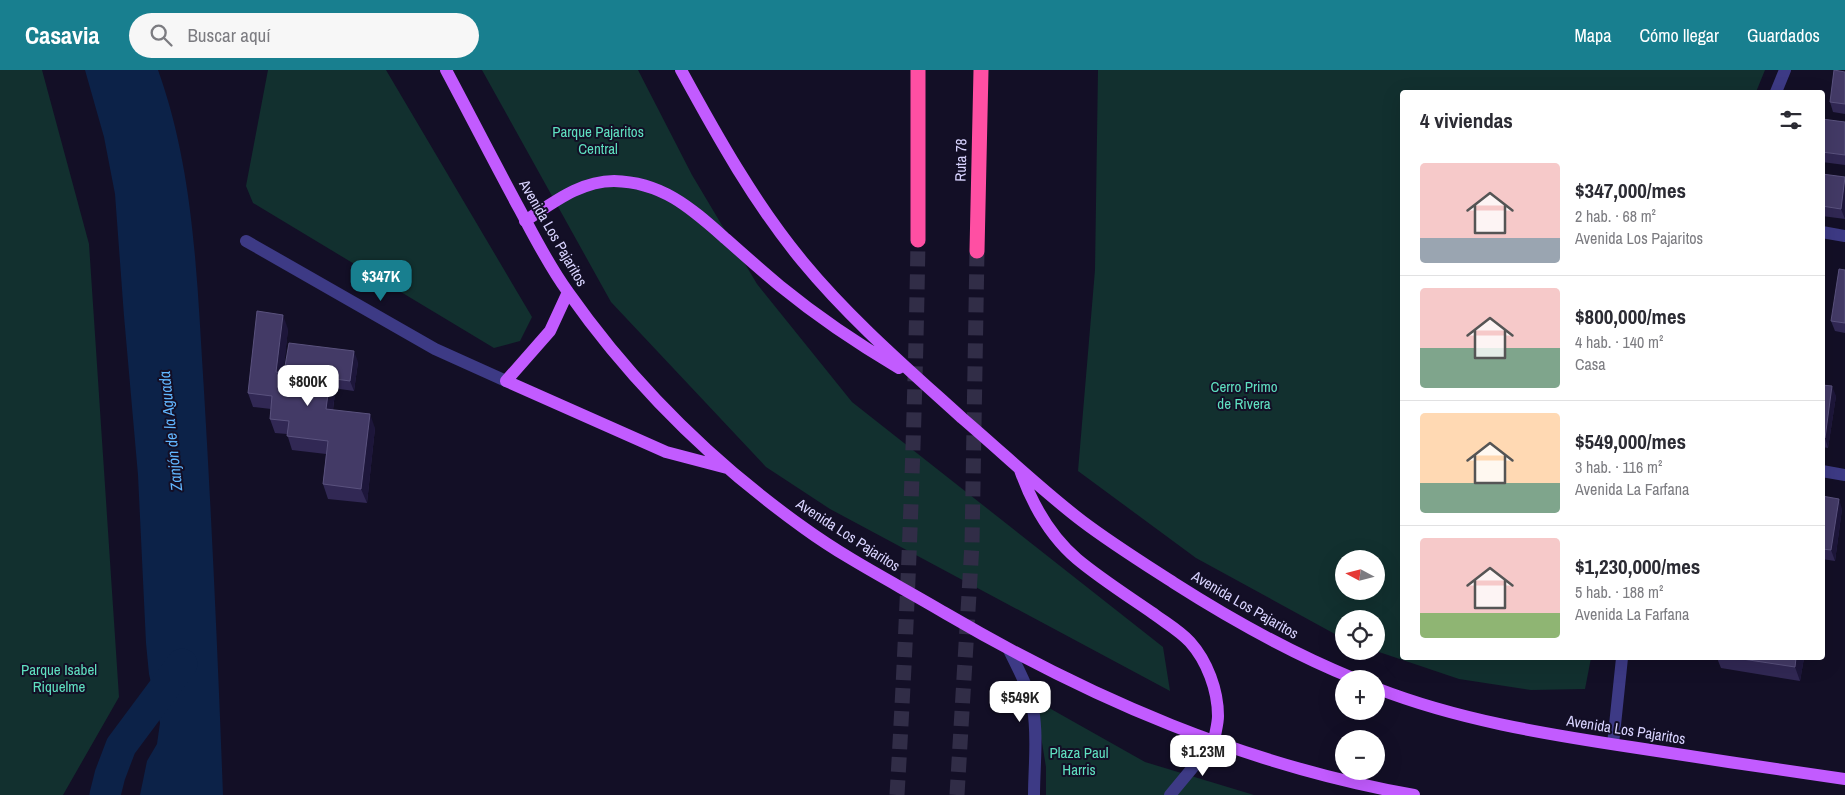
<!DOCTYPE html>
<html lang="es">
<meta charset="utf-8">
<style>
:root{--surface:#fff;--page:#f7f7f7;--text:#2b2b33;--muted:#7c7c81;--line:#e1e1e2;--accent:#187f8f}
body{margin:0;font-family:"Archivo Narrow",sans-serif;background:var(--page);color:var(--text);height:100vh;display:flex;flex-direction:column;font-size:19px;white-space:nowrap}
*{box-sizing:border-box;margin:0}
p{font-size:16px;color:var(--muted)}
.icon{flex:none;width:28px;height:28px;fill:none;stroke:currentColor;stroke-width:2;stroke-linecap:round;stroke-linejoin:round}
.map{position:relative;flex:1;overflow:hidden}
.sheet{position:absolute;left:1400px;top:20px;width:425px;height:570px;display:flex;flex-direction:column;background:var(--surface);border-radius:5px;box-shadow:0 5px 20px #0002}
.sheet>*{flex:none}
.needle{width:32px;rotate:277deg}
.fabs{position:absolute;left:1335px;top:480px;display:grid;gap:10px}
.fabs a{display:grid;place-items:center;width:50px;height:50px;border-radius:50%;background:var(--surface);box-shadow:0 5px 20px #0002;font-size:25px}
.price{position:absolute;translate:-50% -42px;padding:0 11px;border-radius:10px;background:#fff;color:#222;font-size:16px;line-height:32px;filter:drop-shadow(0 1px 2px #0008)}
.price::after{content:'';position:absolute;left:50%;top:30px;width:15px;height:11px;margin-left:-8px;background:inherit;clip-path:polygon(0 0,100% 0,50% 100%)}
.price.selected{background:var(--accent);color:#fff}
ul{padding:0;list-style:none}
li{display:flex;align-items:center;gap:15px;height:125px;padding:0 20px}
li+li{border-top:1px solid var(--line)}
li span{display:grid;place-items:center;flex:none;width:140px;height:100px;border-radius:5px;color:#555}
li>.icon{margin-inline-start:auto}
span .icon{width:60px;height:60px;fill:#fffc;stroke-width:1}
li b{font-size:21px}
h2{display:flex;justify-content:space-between;align-items:center;height:60px;padding:0 20px;font-size:21px}
header{display:flex;align-items:center;gap:30px;box-sizing:border-box;height:70px;padding:0 25px;background:var(--accent);color:#fff}
header strong{font-size:24px}
nav{display:flex;gap:28px;margin-inline-start:auto;font-size:18px}
.search{width:350px;height:45px;background:var(--page);display:flex;align-items:center;gap:12px;box-sizing:border-box;padding:0 18px;border-radius:28px;color:var(--muted);font-size:19px}
.map>svg:first-child{display:block}
.green{fill:#12302f;fill-rule:evenodd}
.water{fill:#0c2248}
.lines{fill:none;stroke-linecap:round;stroke-linejoin:round}
.canal{stroke:#0c2248;stroke-width:31}
.motorway-tunnel{stroke:#312d47;stroke-width:15;stroke-dasharray:15 8;stroke-linecap:butt}
.minor{stroke:#3d3a85;stroke-width:12}
.tertiary{stroke:#3d3a85;stroke-width:12}
.primary{stroke:#c25bff;stroke-width:12}
.motorway{stroke:#ff4fa3;stroke-width:15}
.wall{fill:#312854}
.shaded-wall{fill:#1d163a}
.building{fill:#433a66;stroke:#5a527e}
.labels{text-anchor:middle;stroke-width:4;stroke-linejoin:round;paint-order:stroke}
.park-label{font-size:15px;fill:#5fe0c0;stroke:#130f26}
.street-label{font-size:15px;fill:#d9d4ff;stroke:#130f26}
.water-label{font-size:16px;font-style:italic;fill:#62b6ff;stroke:#130f26}
</style>
<header>
<strong>Casavia</strong>
<div class="search"><svg class="icon" aria-label="search" viewBox="0 0 24 24"><circle cx="10" cy="10" r="6"/><path d="M15 15l6 6"/></svg>Buscar aquí</div>
<nav><a>Mapa</a><a>Cómo llegar</a><a>Guardados</a></nav>
</header>
<div class="map">
<svg width="1845" height="725" viewBox="0 0 1845 725">
<rect width="100%" height="100%" fill="#130f26"/>
<path class="green" d="M0 0H42L89 174 119 627 63 725H0Z
M268 0H386L532 247 520 271 494 278 253 133 246 116Z
M482 0H638L692 105 757 214 852 332 1163 577 1170 621 830 439 766 397 611 232Z
M1098 0H1765L1756 22H1402V588H1591L1585 619 1531 620 1459 609 1376 581V549H1344V569L1196 488 1078 401 1095 200ZM1344 489H1376V521H1344Z
M1035 630 1145 692 1254 725H1046V697Z"/>
<path class="water" d="M85 0H158C195 103 197 213 204 321 212 455 218 590 223 725H140L147 691 157 674 160 653 149 604 146 573 138 405 124 246 115 124 104 67Z"/>
<g class="lines">
<path class="canal" d="M105 725 110 705 121 676 182 594"/>
<path class="motorway-tunnel" d="M897 725C908 540 915 355 918 170
M957 725 972 474 977 181"/>
<path class="minor" d="M1776 22 1785 0
M1822 162 1845 166
M246 171 435 279 506 311
M1822 401 1845 405
M1613 674 1622 588"/>
<path class="tertiary" d="M1009 580C1018 599 1029 618 1033 639 1038 666 1034 697 1034 725
M1170 725 1214 672"/>
<path class="primary" d="M446 0C471 47 495 94 520 140 535 168 549 196 568 222 632 313 713 393 804 458 848 490 898 515 945 543 1092 629 1245 695 1414 725
M681 0C717 66 755 134 803 192 850 249 907 298 962 348 1002 382 1040 419 1082 451 1111 473 1143 493 1174 513 1232 550 1291 583 1355 609
M525 151C553 133 580 111 614 111 663 112 692 139 726 169 744 185 762 201 780 216 818 247 858 274 899 298
M568 222 550 261 506 311 666 382 727 398
M1020 400C1032 434 1049 465 1077 489 1101 509 1128 526 1154 544 1166 553 1180 561 1190 572 1207 591 1218 620 1218 646 1218 654 1215 663 1214 672
M1376 618C1458 650 1545 664 1631 677 1702 688 1774 699 1845 709"/>
<path class="motorway" d="M918 0V170
M977 181 981 0"/>
</g>
<path class="wall" d="M1845 2V44L1833 42 1830 32Z
M1822 49 1845 52V95L1822 92Z
M1822 104 1845 107V149L1822 146Z
M1845 200V263L1835 261 1831 251Z
M288 259 283 303 358 292 354 321 333 318 335 323 333 340 375 358 367 433 328 429 323 414 326 384 292 380 287 364 275 363 270 349 271 339 253 337 248 323Z
M1822 315 1836 326 1828 378 1822 377Z
M1822 426 1842 439 1835 491 1822 489Z
M1717 588H1804L1800 611 1721 598Z"/>
<path class="shaded-wall" d="M1845 108V149L1841 139Z
M283 245 288 259 282 316 276 302Z
M354 281 358 292 354 321 350 311Z
M330 309 335 323 331 353 326 339Z
M1832 316 1836 326 1828 378 1825 368Z
M370 344 375 358 367 433 361 419Z
M1839 429 1842 439 1835 491 1831 480Z
M1796 588H1804L1800 611 1795 597Z"/>
<path class="building" d="M1834 0 1845 2V34L1830 32Z
M1822 49 1845 52V85L1822 82Z
M1822 104 1845 107 1841 139 1822 136Z
M1839 199 1845 200V253L1831 251Z
M257 241 283 245 276 302 330 309 326 339 370 344 361 419 323 414 328 371 287 366 289 351 270 349 272 326 248 323Z
M289 273 354 281 350 311 284 302Z
M1822 315 1832 316 1825 368H1822Z
M1822 426 1839 429 1831 480 1822 479Z
M1736 588H1796L1795 597Z"/>
<g class="labels">
<g class="park-label">
<text x="598" y="67">Parque Pajaritos<tspan x="598" dy="17">Central</tspan></text>
<text x="1244" y="322">Cerro Primo<tspan x="1244" dy="17">de Rivera</tspan></text>
<text x="59" y="605">Parque Isabel<tspan x="59" dy="17">Riquelme</tspan></text>
<text x="1079" y="688">Plaza Paul<tspan x="1079" dy="17">Harris</tspan></text>
</g>
<g class="street-label">
<text transform="translate(961 90) rotate(-89)" y="5">Ruta 78</text>
<text transform="translate(553 163) rotate(60)" y="5">Avenida Los Pajaritos</text>
<text transform="translate(848 465) rotate(33)" y="5">Avenida Los Pajaritos</text>
<text transform="translate(1245 535) rotate(30)" y="5">Avenida Los Pajaritos</text>
<text transform="translate(1626 660) rotate(9)" y="5">Avenida Los Pajaritos</text>
</g>
<g class="water-label">
<text transform="translate(170 361) rotate(-96)" y="6">Zanjón de la Aguada</text>
</g>
</g>
</svg>
<div class="fabs">
<a><svg class="needle" viewBox="-14 -14 28 28"><path d="M0-13l5 13h-10z" fill="#e53935"/><path d="M0 13l5-13h-10z" fill="#7c7c81"/></svg></a>
<a><svg class="icon" aria-label="locate" viewBox="0 0 24 24"><circle cx="12" cy="12" r="6"/><path d="M12 2v4M12 18v4M2 12h4M18 12h4"/></svg></a>
<a>+</a>
<a>−</a>
</div>
<b class="price selected" style="left:381px;top:232px">$347K</b>
<b class="price" style="left:308px;top:337px">$800K</b>
<b class="price" style="left:1020px;top:653px">$549K</b>
<b class="price" style="left:1203px;top:707px">$1.23M</b>
<section class="sheet">
<h2>4 viviendas<svg class="icon" aria-label="filters" viewBox="0 0 24 24"><path d="M4 7h16M4 17h16"/><circle cx="9" cy="7" r="2"/><circle cx="15" cy="17" r="2"/></svg></h2>
<ul>
<li><span style="background:linear-gradient(#f6c9c9 75%,#9aa5b1 0)"><svg class="icon" aria-label="home" viewBox="0 0 24 24"><path d="M3 11l9-7 9 7M6 9v11h12V9"/></svg></span><div><b>$347,000/mes</b><p>2 hab. · 68 m²</p><p>Avenida Los Pajaritos</p></div></li>
<li><span style="background:linear-gradient(#f6c9c9 60%,#7fa58c 0)"><svg class="icon" aria-label="home" viewBox="0 0 24 24"><path d="M3 11l9-7 9 7M6 9v11h12V9"/></svg></span><div><b>$800,000/mes</b><p>4 hab. · 140 m²</p><p>Casa</p></div></li>
<li><span style="background:linear-gradient(#ffd9b3 70%,#7fa58c 0)"><svg class="icon" aria-label="home" viewBox="0 0 24 24"><path d="M3 11l9-7 9 7M6 9v11h12V9"/></svg></span><div><b>$549,000/mes</b><p>3 hab. · 116 m²</p><p>Avenida La Farfana</p></div></li>
<li><span style="background:linear-gradient(#f6c9c9 75%,#8fb573 0)"><svg class="icon" aria-label="home" viewBox="0 0 24 24"><path d="M3 11l9-7 9 7M6 9v11h12V9"/></svg></span><div><b>$1,230,000/mes</b><p>5 hab. · 188 m²</p><p>Avenida La Farfana</p></div></li>
</ul>
</section>
</div>
